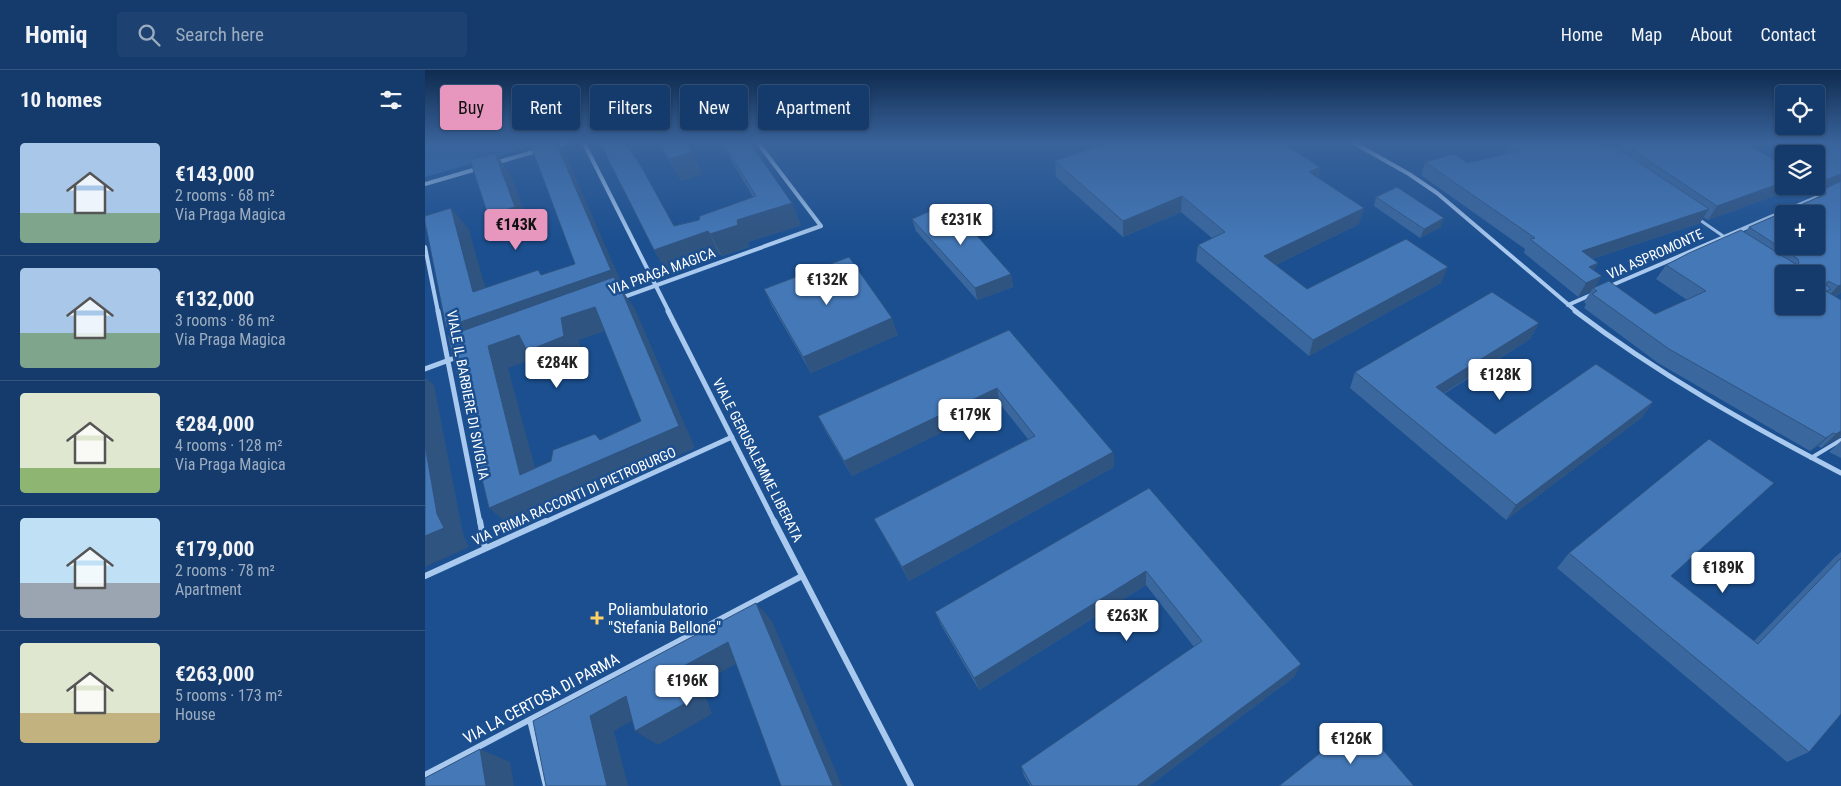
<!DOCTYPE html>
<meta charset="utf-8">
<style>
:root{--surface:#143b6b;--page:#1d4271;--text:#f1f3f6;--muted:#9dadc1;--line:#33557e;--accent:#e797bd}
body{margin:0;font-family:"Roboto Condensed",sans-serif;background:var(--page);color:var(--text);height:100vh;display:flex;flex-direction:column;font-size:19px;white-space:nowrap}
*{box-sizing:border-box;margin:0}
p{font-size:16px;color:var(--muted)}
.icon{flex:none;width:28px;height:28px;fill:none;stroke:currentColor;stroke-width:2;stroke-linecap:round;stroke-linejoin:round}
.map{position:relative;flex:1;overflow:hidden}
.side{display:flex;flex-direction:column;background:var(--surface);width:425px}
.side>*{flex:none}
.top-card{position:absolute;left:15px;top:15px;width:475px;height:45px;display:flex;gap:10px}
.tools{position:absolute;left:1350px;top:15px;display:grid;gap:10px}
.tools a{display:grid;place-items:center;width:50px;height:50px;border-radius:5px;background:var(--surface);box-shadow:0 1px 4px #0004,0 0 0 1px var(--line);font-size:25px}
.price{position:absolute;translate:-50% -42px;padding:0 11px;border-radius:5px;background:#fff;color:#222;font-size:16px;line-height:32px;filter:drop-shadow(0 1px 2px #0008)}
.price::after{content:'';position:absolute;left:50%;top:30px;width:15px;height:11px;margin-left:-8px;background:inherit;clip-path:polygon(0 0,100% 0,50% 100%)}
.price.active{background:var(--accent);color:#111}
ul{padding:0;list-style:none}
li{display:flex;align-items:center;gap:15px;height:125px;padding:0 20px}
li+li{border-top:1px solid var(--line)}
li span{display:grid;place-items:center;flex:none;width:140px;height:100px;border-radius:5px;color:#555}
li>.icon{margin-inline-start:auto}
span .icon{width:60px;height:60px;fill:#fffc;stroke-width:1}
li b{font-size:21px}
h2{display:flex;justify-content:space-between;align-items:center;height:60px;padding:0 20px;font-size:21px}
.pill{padding:0 18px;border-radius:5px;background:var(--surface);box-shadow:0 1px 4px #0004,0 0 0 1px var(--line);font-size:18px;line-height:45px}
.pill.active{background:var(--accent);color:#111}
header{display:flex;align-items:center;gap:30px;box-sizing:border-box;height:70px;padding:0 25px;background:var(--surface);border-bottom:1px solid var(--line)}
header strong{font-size:24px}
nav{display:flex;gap:28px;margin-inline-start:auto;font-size:18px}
.search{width:350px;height:45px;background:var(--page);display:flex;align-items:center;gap:12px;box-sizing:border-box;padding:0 18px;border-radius:5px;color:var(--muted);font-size:19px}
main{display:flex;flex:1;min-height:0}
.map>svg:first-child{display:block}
.green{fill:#2e69ad}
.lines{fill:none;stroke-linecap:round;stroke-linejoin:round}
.lane-far1{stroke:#a9c9ee;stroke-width:3}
.lane{stroke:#a9c9ee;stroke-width:4}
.street-far2{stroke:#a9c9ee;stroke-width:4}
.street-far1{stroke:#a9c9ee;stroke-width:5}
.street{stroke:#a9c9ee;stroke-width:6}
.wall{fill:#3a679d}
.shaded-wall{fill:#305480}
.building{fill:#4478b7;stroke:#305480;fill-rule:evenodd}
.poi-dot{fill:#ffd166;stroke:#1b4f8f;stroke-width:2}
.labels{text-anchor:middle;stroke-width:5;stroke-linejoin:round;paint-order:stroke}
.street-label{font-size:14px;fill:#fff;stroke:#1b4f8f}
.near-poi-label{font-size:16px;fill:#fff;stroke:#1b4f8f;text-anchor:start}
.near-street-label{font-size:16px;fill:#fff;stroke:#1b4f8f}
</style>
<header>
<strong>Homiq</strong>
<div class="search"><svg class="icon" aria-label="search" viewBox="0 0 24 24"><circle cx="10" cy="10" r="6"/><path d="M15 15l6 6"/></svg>Search here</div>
<nav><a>Home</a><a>Map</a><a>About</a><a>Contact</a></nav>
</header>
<main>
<section class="side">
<h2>10 homes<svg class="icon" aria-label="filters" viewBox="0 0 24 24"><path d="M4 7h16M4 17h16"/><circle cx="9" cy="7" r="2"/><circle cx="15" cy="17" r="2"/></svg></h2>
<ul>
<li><span style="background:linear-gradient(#a9c7e8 70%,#7fa58c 0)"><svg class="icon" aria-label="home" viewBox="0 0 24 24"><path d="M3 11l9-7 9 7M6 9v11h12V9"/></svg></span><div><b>€143,000</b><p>2 rooms · 68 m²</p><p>Via Praga Magica</p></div></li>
<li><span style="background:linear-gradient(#a9c7e8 65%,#7fa58c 0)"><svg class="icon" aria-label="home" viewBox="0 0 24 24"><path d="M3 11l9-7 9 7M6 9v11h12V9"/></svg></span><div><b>€132,000</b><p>3 rooms · 86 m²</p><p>Via Praga Magica</p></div></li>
<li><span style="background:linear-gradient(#dfe7d0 75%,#8fb573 0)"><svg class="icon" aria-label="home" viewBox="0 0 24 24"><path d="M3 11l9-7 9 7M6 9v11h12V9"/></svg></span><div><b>€284,000</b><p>4 rooms · 128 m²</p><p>Via Praga Magica</p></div></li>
<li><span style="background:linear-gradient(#bfe0f5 65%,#9aa5b1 0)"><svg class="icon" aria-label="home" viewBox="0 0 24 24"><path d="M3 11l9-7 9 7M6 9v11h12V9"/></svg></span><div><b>€179,000</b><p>2 rooms · 78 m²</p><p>Apartment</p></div></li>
<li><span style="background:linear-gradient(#dfe7d0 70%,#c2b280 0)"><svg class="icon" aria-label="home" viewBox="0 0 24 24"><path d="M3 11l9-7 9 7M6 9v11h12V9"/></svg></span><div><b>€263,000</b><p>5 rooms · 173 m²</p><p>House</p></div></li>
</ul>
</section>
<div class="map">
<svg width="1416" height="716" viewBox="0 0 1416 716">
<rect width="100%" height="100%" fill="#1b4f8f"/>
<path class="green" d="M0 73H120L0 107Z"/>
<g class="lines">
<path class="lane-far1" d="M1272 148 1301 168"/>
<path class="lane" d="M1386 388 1416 370"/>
<path class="street-far2" d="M159 73 244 242
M929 73 984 104 1012 123 1152 242
M128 77 140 73
M70 93 115 80
M0 114 55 98
M0 177 13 242
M1185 216 1397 125
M196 228 396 156 333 73
M1143 235 1168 224"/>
<path class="street-far1" d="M13 241 55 453
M243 241 350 453
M1150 241C1233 304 1324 355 1416 403
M0 299 35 286
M118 453 307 367"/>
<path class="street" d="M55 451 60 478
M349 451 486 716
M0 506 121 451
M105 650 121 716
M0 705 377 506"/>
</g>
<path class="wall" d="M234 73H261L266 82 277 104 256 111Z
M296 73H325L376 155 323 172 324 177 297 186 295 184 243 203 229 180 249 156 274 150 328 127 300 80Z
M1195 73H1321L1359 116H1376L1283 150 1278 147 1275 153 1167 189 1173 193 1168 200 1170 217 1230 244 1262 230 1231 209 1241 195 1320 162 1324 157 1393 127 1398 121 1385 126 1381 116H1391V84H1371L1351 73H1416V223L1410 226 1416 230V367H1415L1396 378 1393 376 1385 381 1233 293 1159 238 1161 234 1159 232 1166 221 1153 227 1099 183 1100 179 996 105 1000 92 1042 93 1079 85 1084 74 1192 79Z
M630 91 895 97 893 107 934 154 851 195 882 219 1016 213 884 286 771 191 773 175 787 168 756 142 698 167 631 107Z
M951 127 1016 157 995 168 949 136Z
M487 149 586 204 588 217 552 230 491 161Z
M339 219 473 265 386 303 347 236Z
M1114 253 1105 269 1019 324 1070 364 1228 332 1216 348 1081 450 925 318 930 302Z
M584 260 688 382 689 397 484 511 457 463 449 449 603 369 575 334 427 406 401 362 393 346Z
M1416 371V388L1404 382Z
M724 418 870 606 724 716H605L599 706 596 696 769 577 721 515 554 620 516 555 510 542Z
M1416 482V644L1384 682 1362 692 1132 498 1144 483 1246 506 1329 571 1411 486Z"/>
<path class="shaded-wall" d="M131 73H133L142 88 201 223H199L210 239 270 378 88 458 64 438 95 405 63 276 136 248 170 237 186 259 154 270 157 288 121 303 108 289 83 298 115 416 170 364 189 385 254 356 199 226 42 279 21 257 48 222 26 138 44 160 67 241 113 200 128 220 186 200Z
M266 82 277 104 256 111 244 89Z
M70 83 86 105 106 160 80 167 63 145Z
M895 97 891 113 884 102Z
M1416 104V112L1385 126 1396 112Z
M1359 112V116H1376L1283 150 1292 136Z
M757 126 756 142 698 167V151Z
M367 133 376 155 323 172 324 177 297 186 285 164 312 150Z
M939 138 934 154 837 202 839 186Z
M1284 139 1275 153 1149 195 1157 181Z
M1019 148 1016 157 995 168 999 159Z
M283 161 295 184 243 203 229 180Z
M1173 193 1165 207 1156 210 1164 197Z
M1023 197 1016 213 884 286 888 270Z
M586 204 588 217 552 230 550 218Z
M1177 206 1169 219 1168 218 1166 221 1153 227 1161 213Z
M1416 215V223L1400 230 1413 216Z
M467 248 473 265 386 303 378 287Z
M1114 253 1105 269 1003 333 1011 317Z
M0 307 9 315 38 464 44 477 0 497V466L12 444 0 375Z
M572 318 575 334 427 406 419 391Z
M1228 332 1216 348 1081 450 1091 435Z
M1416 361V365L1415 367 1396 378 1411 364Z
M1408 363 1393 376 1385 381 1401 368Z
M688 382 689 397 484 511 477 497Z
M721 501V515L554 620 549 608Z
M331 533 347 551 417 716H408Z
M303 572 320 589 276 613 287 644 233 675 210 661 257 597Z
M876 594 870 606 724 716H712Z
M201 626 223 642 189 661 203 716H182L165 646Z
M55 679 85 692 89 716H61Z"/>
<path class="building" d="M105 73H131L186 200 21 257 0 152V146L26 138 48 222 113 200 116 205 150 194Z
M175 73H200L217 98 249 156 274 150 275 146 331 126 298 73H325L367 133 312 150 313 155 285 164 283 161 229 180Z
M235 73H261L266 82 244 89Z
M682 73H858L895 97 884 102 939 138 839 186 882 219 981 169 1023 197 888 270 773 175 800 162 757 126 698 151 630 91Z
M1087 73H1169L1177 78 1187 75 1284 139 1157 181 1173 193 1164 197 1177 206 1161 213 1105 169 1110 168 1000 92 1029 84 1042 93 1095 81 1084 74Z
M1197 73H1321L1359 96V112L1292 136Z
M1387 73H1416V104L1396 112 1391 101V84H1386L1397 78Z
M70 83 90 137 63 145 45 90Z
M1416 111V215L1413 216 1403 211 1401 215 1406 219 1401 221 1416 230V361L1411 364 1408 363 1401 368 1244 279 1167 224 1172 221 1168 218 1184 211 1230 244 1281 221 1241 195 1264 183 1316 160 1372 195 1374 193 1373 189 1324 157 1401 124 1399 119ZM1359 144H1391V176H1359ZM1359 204H1391V236H1359Z
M972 117 1019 148 999 159 951 127Z
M523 133 586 204 550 218 487 149Z
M424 187 467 248 378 287 339 219Z
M189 207 193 218 195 217 254 356 64 438 23 266ZM170 237 216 351 175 370 170 364 128 380 126 391 95 405 63 276 94 265 102 281 139 266 136 248Z
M1067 222 1114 253 1011 317 1070 364 1171 294 1228 332 1091 435 930 302Z
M584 260 688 382 477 497 449 449 610 366 572 318 419 391 393 346Z
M1284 369 1349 413 1246 506 1333 574 1416 488V644L1384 682 1144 483Z
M0 375 12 444 19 458 0 466Z
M724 418 876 594 712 716H607L596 696 777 571 721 501 549 608 510 542Z
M331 533 408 716H356L303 572 257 597 268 629 210 661 201 626 165 646 182 716H121L108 651Z
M934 652 989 716H854Z
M55 679 61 716H0V708Z"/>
<linearGradient id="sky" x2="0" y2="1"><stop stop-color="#0f2b4f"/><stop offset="0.42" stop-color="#39639b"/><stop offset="1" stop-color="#39639b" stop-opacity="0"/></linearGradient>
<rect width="1416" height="173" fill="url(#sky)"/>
<path class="poi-dot" d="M169.5 540.5h5v5h5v5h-5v5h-5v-5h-5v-5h5z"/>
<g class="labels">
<g class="street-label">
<text transform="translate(1230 184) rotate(-24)" y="5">VIA ASPROMONTE</text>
<text transform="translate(237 201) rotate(-20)" y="5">VIA PRAGA MAGICA</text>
<text transform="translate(43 325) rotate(79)" y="5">VIALE IL BARBIERE DI SIVIGLIA</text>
<text transform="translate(333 390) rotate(63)" y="5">VIALE GERUSALEMME LIBERATA</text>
<text transform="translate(149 426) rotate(-24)" y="5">VIA PRIMA RACCONTI DI PIETROBURGO</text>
</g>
<g class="near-poi-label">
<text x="183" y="545">Poliambulatorio<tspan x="183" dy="18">"Stefania Bellone"</tspan></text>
</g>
<g class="near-street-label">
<text transform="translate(116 628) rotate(-28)" y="6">VIA LA CERTOSA DI PARMA</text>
</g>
</g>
</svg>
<div class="tools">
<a><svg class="icon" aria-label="locate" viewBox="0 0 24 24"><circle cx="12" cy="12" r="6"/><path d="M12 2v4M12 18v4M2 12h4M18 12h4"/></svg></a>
<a><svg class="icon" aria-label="layers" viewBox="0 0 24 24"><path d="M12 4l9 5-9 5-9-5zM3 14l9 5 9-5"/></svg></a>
<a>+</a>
<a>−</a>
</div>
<b class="price" style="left:536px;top:176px">€231K</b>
<b class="price active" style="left:91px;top:181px">€143K</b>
<b class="price" style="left:402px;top:236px">€132K</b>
<b class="price" style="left:132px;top:319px">€284K</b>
<b class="price" style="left:1075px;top:331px">€128K</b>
<b class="price" style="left:545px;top:371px">€179K</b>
<b class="price" style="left:1298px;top:524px">€189K</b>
<b class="price" style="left:702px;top:572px">€263K</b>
<b class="price" style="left:262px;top:637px">€196K</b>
<b class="price" style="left:926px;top:695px">€126K</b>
<div class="top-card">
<a class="pill active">Buy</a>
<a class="pill">Rent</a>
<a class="pill">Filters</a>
<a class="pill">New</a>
<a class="pill">Apartment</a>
</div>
</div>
</main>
